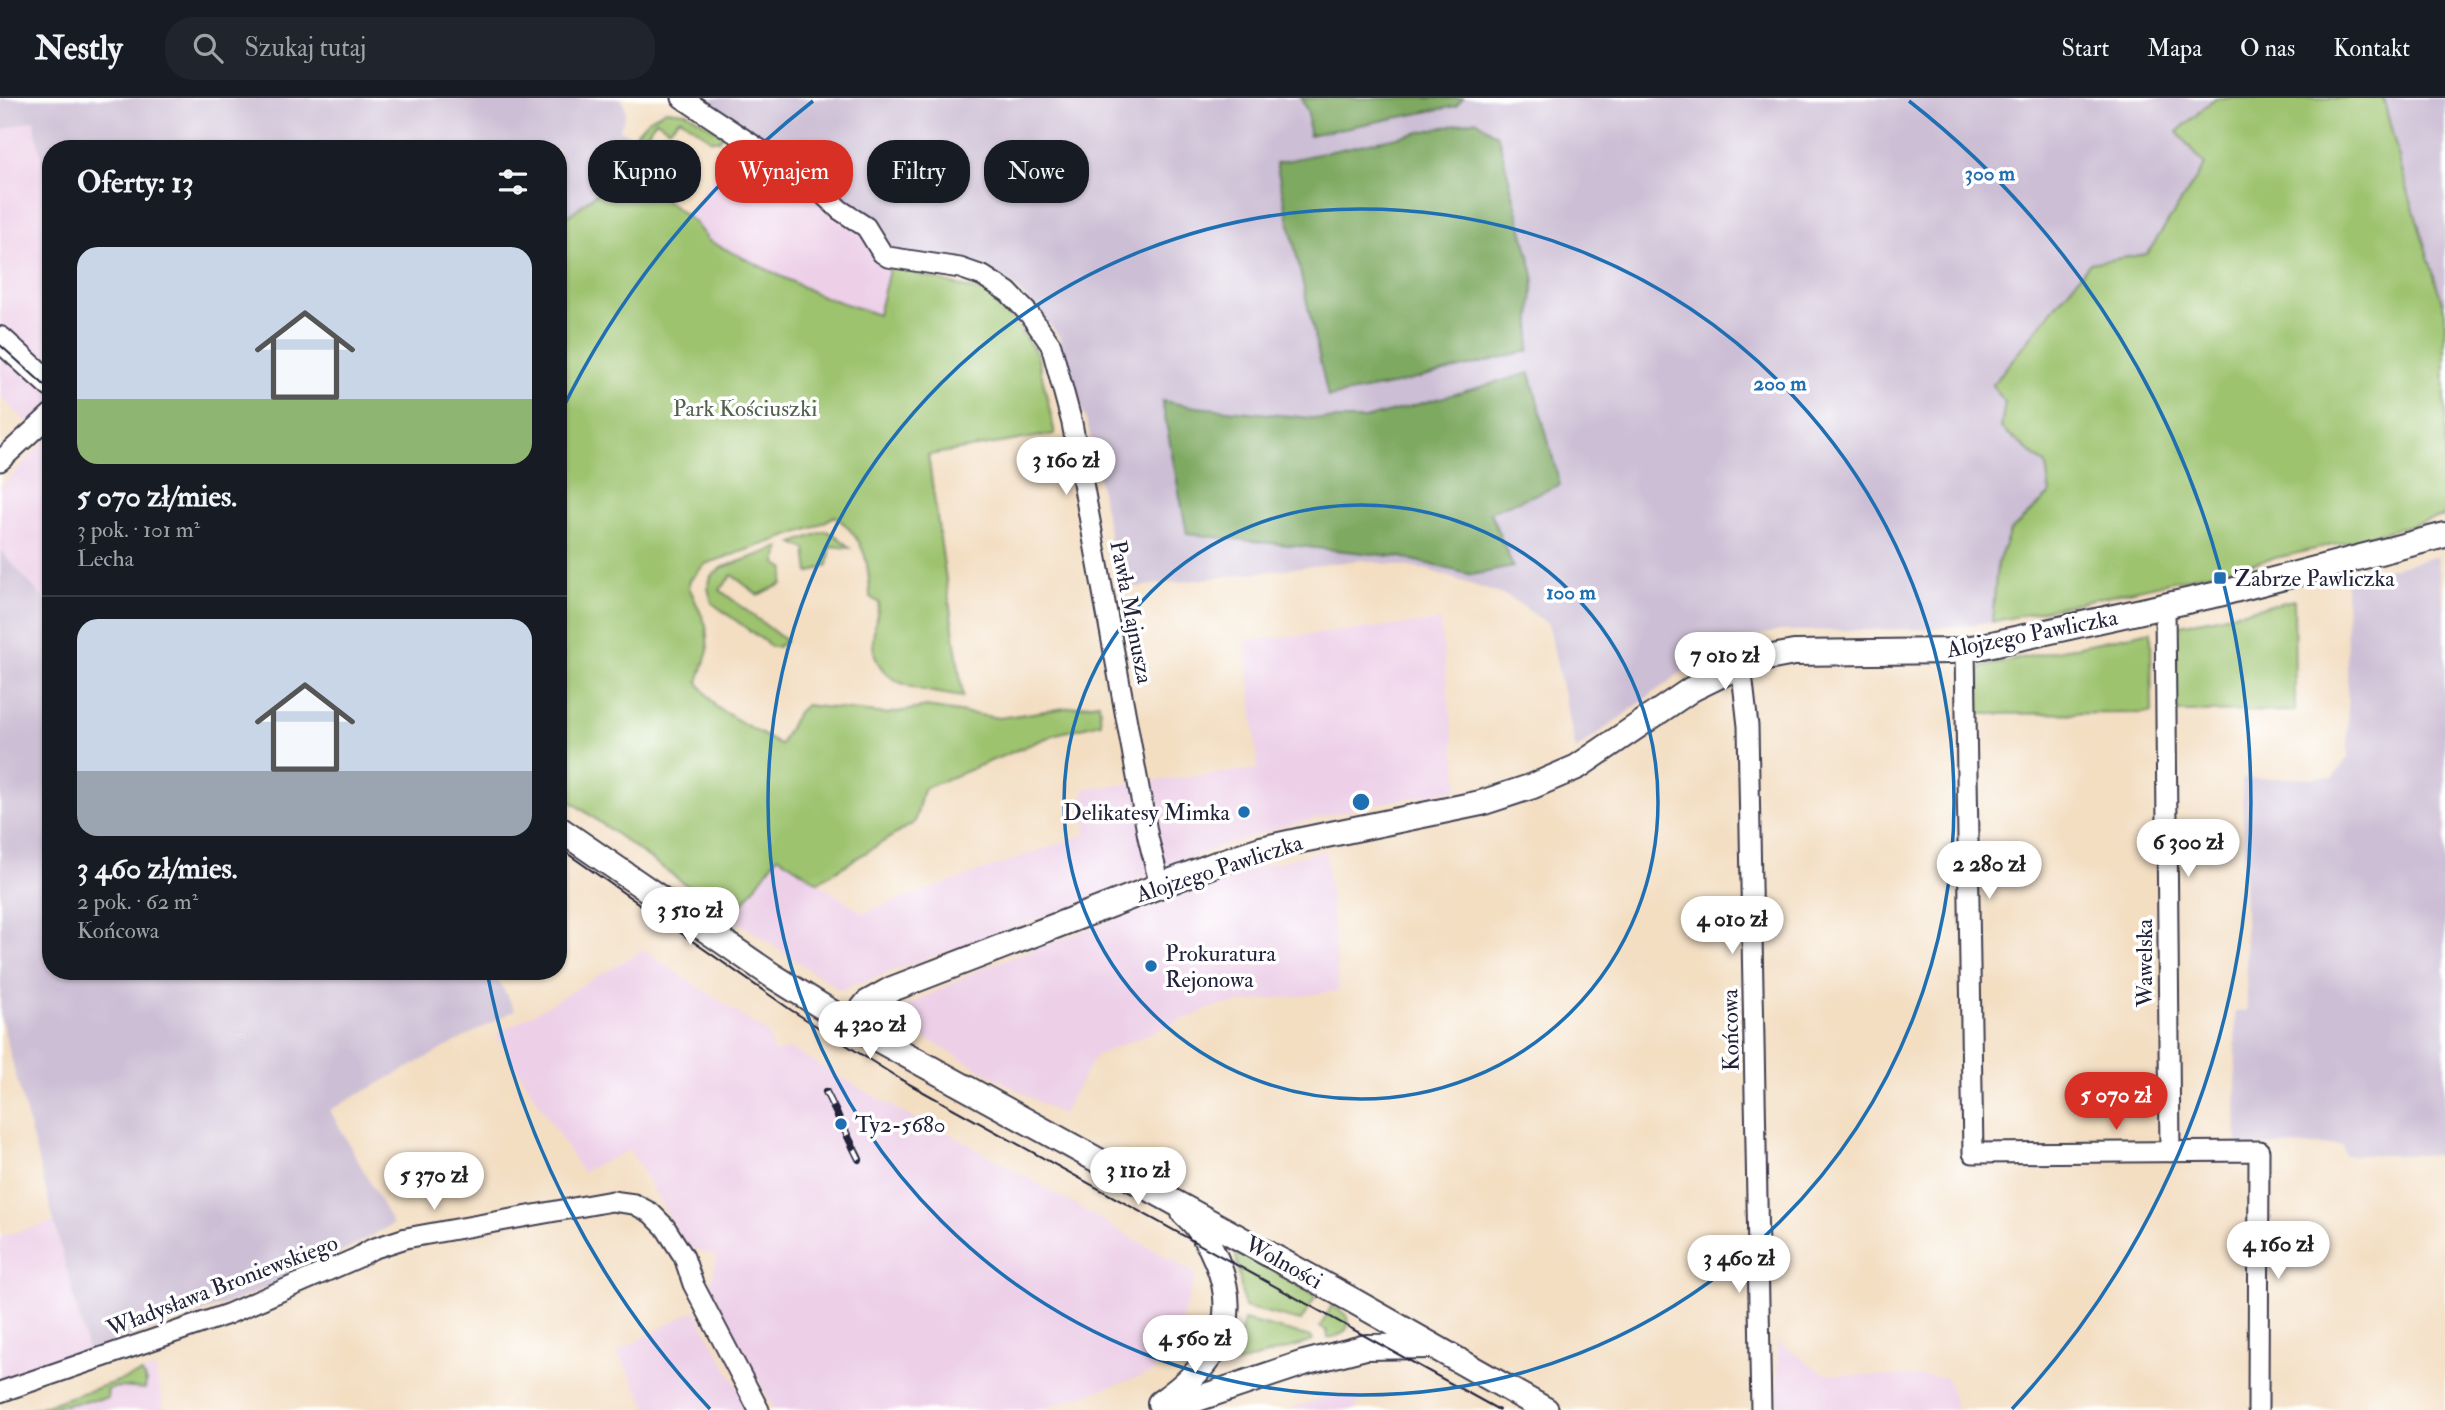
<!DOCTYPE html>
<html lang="pl">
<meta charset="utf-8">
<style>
:root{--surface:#171b24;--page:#20242c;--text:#f1f3f6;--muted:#9ea1a6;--line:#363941;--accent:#d93025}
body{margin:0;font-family:"IM FELL Double Pica",serif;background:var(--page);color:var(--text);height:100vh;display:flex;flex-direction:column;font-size:26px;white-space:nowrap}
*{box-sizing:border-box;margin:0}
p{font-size:23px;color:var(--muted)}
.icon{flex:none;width:38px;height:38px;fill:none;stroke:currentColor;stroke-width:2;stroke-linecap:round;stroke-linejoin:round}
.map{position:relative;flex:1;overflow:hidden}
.side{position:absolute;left:42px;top:42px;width:525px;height:840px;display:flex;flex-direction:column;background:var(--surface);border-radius:28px;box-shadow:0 2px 5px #0004}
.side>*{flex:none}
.top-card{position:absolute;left:588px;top:42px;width:665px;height:63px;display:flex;gap:14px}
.price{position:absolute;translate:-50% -60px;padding:0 16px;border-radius:24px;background:#fff;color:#222;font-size:23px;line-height:46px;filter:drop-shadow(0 2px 4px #0008)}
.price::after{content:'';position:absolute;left:50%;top:42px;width:21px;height:16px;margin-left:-10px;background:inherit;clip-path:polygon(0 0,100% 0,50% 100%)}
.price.on{background:var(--accent);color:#fff}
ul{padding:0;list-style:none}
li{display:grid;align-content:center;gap:14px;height:371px;padding:0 35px}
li+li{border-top:2px solid var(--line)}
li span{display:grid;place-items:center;height:217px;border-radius:21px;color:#555}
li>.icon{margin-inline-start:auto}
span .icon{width:126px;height:126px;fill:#fffc;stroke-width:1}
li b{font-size:30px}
h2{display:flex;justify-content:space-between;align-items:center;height:84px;padding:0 35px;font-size:30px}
.tag{padding:0 24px;border-radius:28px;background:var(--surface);box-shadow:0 2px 5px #0004;font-size:24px;line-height:63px}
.tag.on{background:var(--accent);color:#fff}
header{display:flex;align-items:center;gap:42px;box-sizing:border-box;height:98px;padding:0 35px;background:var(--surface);border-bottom:2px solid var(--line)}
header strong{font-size:33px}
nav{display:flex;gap:38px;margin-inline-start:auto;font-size:24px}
.search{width:490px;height:63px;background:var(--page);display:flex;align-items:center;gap:18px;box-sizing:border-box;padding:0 24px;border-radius:28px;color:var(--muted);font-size:26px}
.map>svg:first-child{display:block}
.built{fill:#edd0e8}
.industrial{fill:#ccbed4}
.green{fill:#9dc36e;stroke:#607254;stroke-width:2}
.forest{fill:#7ea961;stroke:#50664e;stroke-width:2}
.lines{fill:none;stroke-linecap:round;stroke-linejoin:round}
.minor-casing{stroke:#413e4f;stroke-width:23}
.tertiary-casing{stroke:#413e4f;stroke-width:28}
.minor{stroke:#fff;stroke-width:19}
.tertiary{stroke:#fff;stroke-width:24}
.tram{stroke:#22223b;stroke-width:2}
.rail-casing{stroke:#22223b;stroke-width:8}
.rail{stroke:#fff;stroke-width:5;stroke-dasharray:16;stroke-linecap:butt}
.ring{fill:none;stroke:#1f6fb2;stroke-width:3.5}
.poi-dot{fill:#1f6fb2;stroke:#fff;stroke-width:2.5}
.labels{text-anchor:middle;stroke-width:7;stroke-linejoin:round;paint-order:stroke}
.park-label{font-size:23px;fill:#53624f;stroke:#fff}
.poi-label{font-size:23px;fill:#22223b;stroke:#fff;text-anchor:start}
.street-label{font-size:23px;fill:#22223b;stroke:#fff}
.centre{fill:#1f6fb2;stroke:#fff;stroke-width:3.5}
.ring-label{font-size:21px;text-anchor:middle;font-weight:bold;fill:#1f6fb2;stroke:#fff;stroke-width:7;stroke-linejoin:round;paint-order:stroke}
</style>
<header>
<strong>Nestly</strong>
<div class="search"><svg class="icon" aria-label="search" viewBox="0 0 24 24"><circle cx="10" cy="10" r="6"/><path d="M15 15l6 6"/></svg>Szukaj tutaj</div>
<nav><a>Start</a><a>Mapa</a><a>O nas</a><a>Kontakt</a></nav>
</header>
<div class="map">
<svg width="2445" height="1312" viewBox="0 0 2445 1312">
<rect width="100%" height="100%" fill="#fff"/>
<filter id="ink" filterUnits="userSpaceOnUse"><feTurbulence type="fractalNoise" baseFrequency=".0143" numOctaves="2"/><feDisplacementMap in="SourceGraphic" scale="14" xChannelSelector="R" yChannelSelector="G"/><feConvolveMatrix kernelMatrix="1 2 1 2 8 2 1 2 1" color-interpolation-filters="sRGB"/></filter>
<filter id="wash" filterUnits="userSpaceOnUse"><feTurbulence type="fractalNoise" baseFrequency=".00686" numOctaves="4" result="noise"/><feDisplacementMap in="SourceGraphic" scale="28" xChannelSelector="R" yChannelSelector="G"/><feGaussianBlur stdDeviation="1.57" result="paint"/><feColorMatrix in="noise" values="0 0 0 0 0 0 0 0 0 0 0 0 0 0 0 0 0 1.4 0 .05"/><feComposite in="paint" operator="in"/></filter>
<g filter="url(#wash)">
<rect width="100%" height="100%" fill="#f3dec2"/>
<path class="built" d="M34 22 46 83 51 82V509L0 452V390L46 342 0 298V32Z
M742 48 861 133 878 165 890 168 878 217 819 197 709 143 694 124 686 118 720 70 730 69Z
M1440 523 1459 691 1377 706 1284 728 1212 751 1093 801 840 892 732 820 778 758 863 815 1086 736 1084 691 1258 671 1246 543Z
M1326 752 1339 893 1216 908 1095 958 1062 1017 903 928 902 911 980 871 1251 771Z
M643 852 769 936 773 955 792 951 914 1021 923 1020 1196 1176 1170 1259 1151 1275 1039 1312H774L710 1190 717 1158 686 1148 630 1052 582 1074 496 937Z
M54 1124 88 1253 0 1283V1138Z
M695 1212 750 1312H649L617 1254Z
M1777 1243 1823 1275 1847 1277 1946 1279 1957 1312H1779Z
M155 1270 164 1312H31Z
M1332 1297 1363 1298 1354 1312H1287Z"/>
<path class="industrial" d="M0 0H621L626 12 624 21 619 32 633 38 603 90 571 117 558 123V51H51V82L46 83 34 22 0 32Z
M704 0H2445V418L2342 445 1992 524 1930 531 1780 533 1739 541 1710 553 1576 652 1548 526 1509 499 1428 472 1361 462 1120 491 1089 332 1059 238 1040 215 1011 185 887 153 883 127 845 105 817 79Z
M0 452 51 509V873H493L515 912 330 1012 393 1126 331 1160 240 1201 88 1253 0 917Z
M2437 458 2445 513V1057H2344L2343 1047 2237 1048 2235 914 2247 913 2242 681 2334 679 2348 659 2346 482Z"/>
<path class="green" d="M2215 0H2383L2403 76 2445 214V418L2342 445 1992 524 1997 467 2010 433 2050 396 2046 367 2001 330 2005 304 1992 287 2090 165 2147 156 2205 67 2177 34Z
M666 12 686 14 723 36 719 42H712L680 20 669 31 656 22 643 41 655 48 648 61 662 70 650 90 694 124 709 143 819 197 878 217 890 168 995 198 1037 256 1055 336 928 357 963 599C929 593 874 591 873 544 873 532 877 518 879 505L870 499C869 463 865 441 835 418L815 429 705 466 690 482 689 489 706 527 708 553 698 584 716 609 780 647 797 615 806 607 886 616 926 609 999 620 1099 605 1101 625 1056 636 923 691 915 724 818 784 778 758 732 820 558 694V123L571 116 603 90 633 38 648 22Z
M826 433 834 436 850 450 831 448 828 467 809 475 806 451 793 445Z
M781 449 776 465 785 471 782 486 758 497 732 477 720 492 786 543 777 549H772L712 505 708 490 711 478 721 470Z
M2294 502 2295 613 2177 614 2176 528Z
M2151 533 2152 615 1980 616V569Z
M1243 1154 1316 1198 1301 1223 1244 1209 1236 1158Z
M1332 1207 1346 1217 1349 1225C1346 1236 1339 1238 1328 1240L1327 1233 1320 1229Z
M1244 1222 1307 1238 1312 1240 1313 1243 1229 1268 1228 1267 1238 1246Z
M142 1275 146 1284 145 1291 117 1289 107 1292 108 1300 31 1312Z"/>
<path class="forest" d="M1301 0H1463L1456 8 1309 37 1308 16Z
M1476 22 1498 38 1534 177 1529 253 1396 286 1328 299 1276 65Z
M1530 275 1560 387 1490 414 1513 469 1472 477 1400 459 1187 436 1162 303 1196 309 1322 321H1365Z"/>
</g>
<g filter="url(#ink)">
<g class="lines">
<g class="minor-casing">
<path id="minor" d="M682 0 812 86 840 112 866 129 882 155 888 159 960 170 983 178 1008 194 1030 217 1051 247 1072 325 1148 739 1160 788
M0 363 51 316
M2165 509 2170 1054
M1965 552 1973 1055 2259 1053 2258 1312
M1741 567 1748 628 1761 1312
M0 1294 228 1216 357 1160 372 1151 406 1140 612 1103 634 1106 651 1115 665 1129 684 1159 693 1186 759 1312"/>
</g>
<g class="tertiary-casing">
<path id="tertiary" d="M0 241 51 287
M558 730 773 878 850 926 1352 1202 1546 1312
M850 926 867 905 892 891 1216 766 1261 751 1302 742 1481 705 1533 688 1577 669 1692 591 1741 567 1767 560 1794 555 1952 553 1983 548 2223 495 2445 437
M1160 1305C1211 1269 1244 1229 1217 1164 1210 1146 1199 1128 1184 1115
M1164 1312 1304 1265 1366 1249 1429 1248"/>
</g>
<use href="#minor" class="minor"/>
<use href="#tertiary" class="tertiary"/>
<path class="tram" d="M0 247 51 293
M558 749 791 912 900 981 1499 1312"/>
<g class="rail-casing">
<path id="rail" d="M826 994 859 1061"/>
</g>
<use href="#rail" class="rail"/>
</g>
</g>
<g class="ring">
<circle cx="1361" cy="704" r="297"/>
<circle cx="1361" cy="704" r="593"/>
<path d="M710 1311A890 890 0 0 1 487 874M561 314A890 890 0 0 1 813 3M1909 3A890 890 0 0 1 2012 1311"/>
</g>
<g class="poi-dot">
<rect x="2213" y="473" width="14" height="14" rx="3.5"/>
<circle cx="1244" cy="714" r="7"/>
<circle cx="1151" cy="868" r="7"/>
<circle cx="841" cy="1026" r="7"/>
</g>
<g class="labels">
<g class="park-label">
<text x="745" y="318">Park Kościuszki</text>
</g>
<g class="poi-label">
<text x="2234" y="488">Zabrze Pawliczka</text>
<text x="1230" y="722" text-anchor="end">Delikatesy Mimka</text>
<text x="1165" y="863">Prokuratura<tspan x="1165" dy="26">Rejonowa</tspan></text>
<text x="855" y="1034">Ty2-5680</text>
</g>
<g class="street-label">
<text transform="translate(1132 514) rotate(79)" y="8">Pawła Majnusza</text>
<text transform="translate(2032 535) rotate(-11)" y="8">Alojzego Pawliczka</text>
<text transform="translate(1219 770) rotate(-18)" y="8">Alojzego Pawliczka</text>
<text transform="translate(2144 865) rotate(-90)" y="8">Wawelska</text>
<text transform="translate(1730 932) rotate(-91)" y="8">Końcowa</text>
<text transform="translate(1284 1164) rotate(29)" y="8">Wolności</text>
<text transform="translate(222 1187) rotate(-21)" y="8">Władysława Broniewskiego</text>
</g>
</g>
<circle cx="1361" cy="704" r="10" class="centre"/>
<g class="ring-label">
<text x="1990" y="82">300 m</text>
<text x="1780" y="292">200 m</text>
<text x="1571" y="501">100 m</text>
</g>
</svg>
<b class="price" style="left:1066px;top:399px">3 160 zł</b>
<b class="price" style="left:1725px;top:594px">7 010 zł</b>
<b class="price" style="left:2188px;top:781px">6 300 zł</b>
<b class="price" style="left:1989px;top:803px">2 280 zł</b>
<b class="price" style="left:690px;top:849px">3 510 zł</b>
<b class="price" style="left:1732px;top:858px">4 010 zł</b>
<b class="price" style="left:870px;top:963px">4 320 zł</b>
<b class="price on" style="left:2116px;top:1034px">5 070 zł</b>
<b class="price" style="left:1138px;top:1109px">3 110 zł</b>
<b class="price" style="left:434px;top:1114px">5 370 zł</b>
<b class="price" style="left:2278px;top:1183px">4 160 zł</b>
<b class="price" style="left:1739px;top:1197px">3 460 zł</b>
<b class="price" style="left:1195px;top:1277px">4 560 zł</b>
<div class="top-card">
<a class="tag">Kupno</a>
<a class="tag on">Wynajem</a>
<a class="tag">Filtry</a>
<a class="tag">Nowe</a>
</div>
<section class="side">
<h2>Oferty: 13<svg class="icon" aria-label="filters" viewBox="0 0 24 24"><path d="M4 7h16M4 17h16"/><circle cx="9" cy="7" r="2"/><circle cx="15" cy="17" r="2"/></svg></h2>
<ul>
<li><span style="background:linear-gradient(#c9d6e8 70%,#8fb573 0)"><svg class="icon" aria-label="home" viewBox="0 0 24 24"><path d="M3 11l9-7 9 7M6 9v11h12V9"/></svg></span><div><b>5 070 zł/mies.</b><p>3 pok. · 101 m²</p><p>Lecha</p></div></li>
<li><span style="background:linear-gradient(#c9d6e8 70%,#9aa5b1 0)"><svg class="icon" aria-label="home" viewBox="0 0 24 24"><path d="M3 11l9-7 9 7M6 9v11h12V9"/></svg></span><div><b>3 460 zł/mies.</b><p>2 pok. · 62 m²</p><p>Końcowa</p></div></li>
</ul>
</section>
</div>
